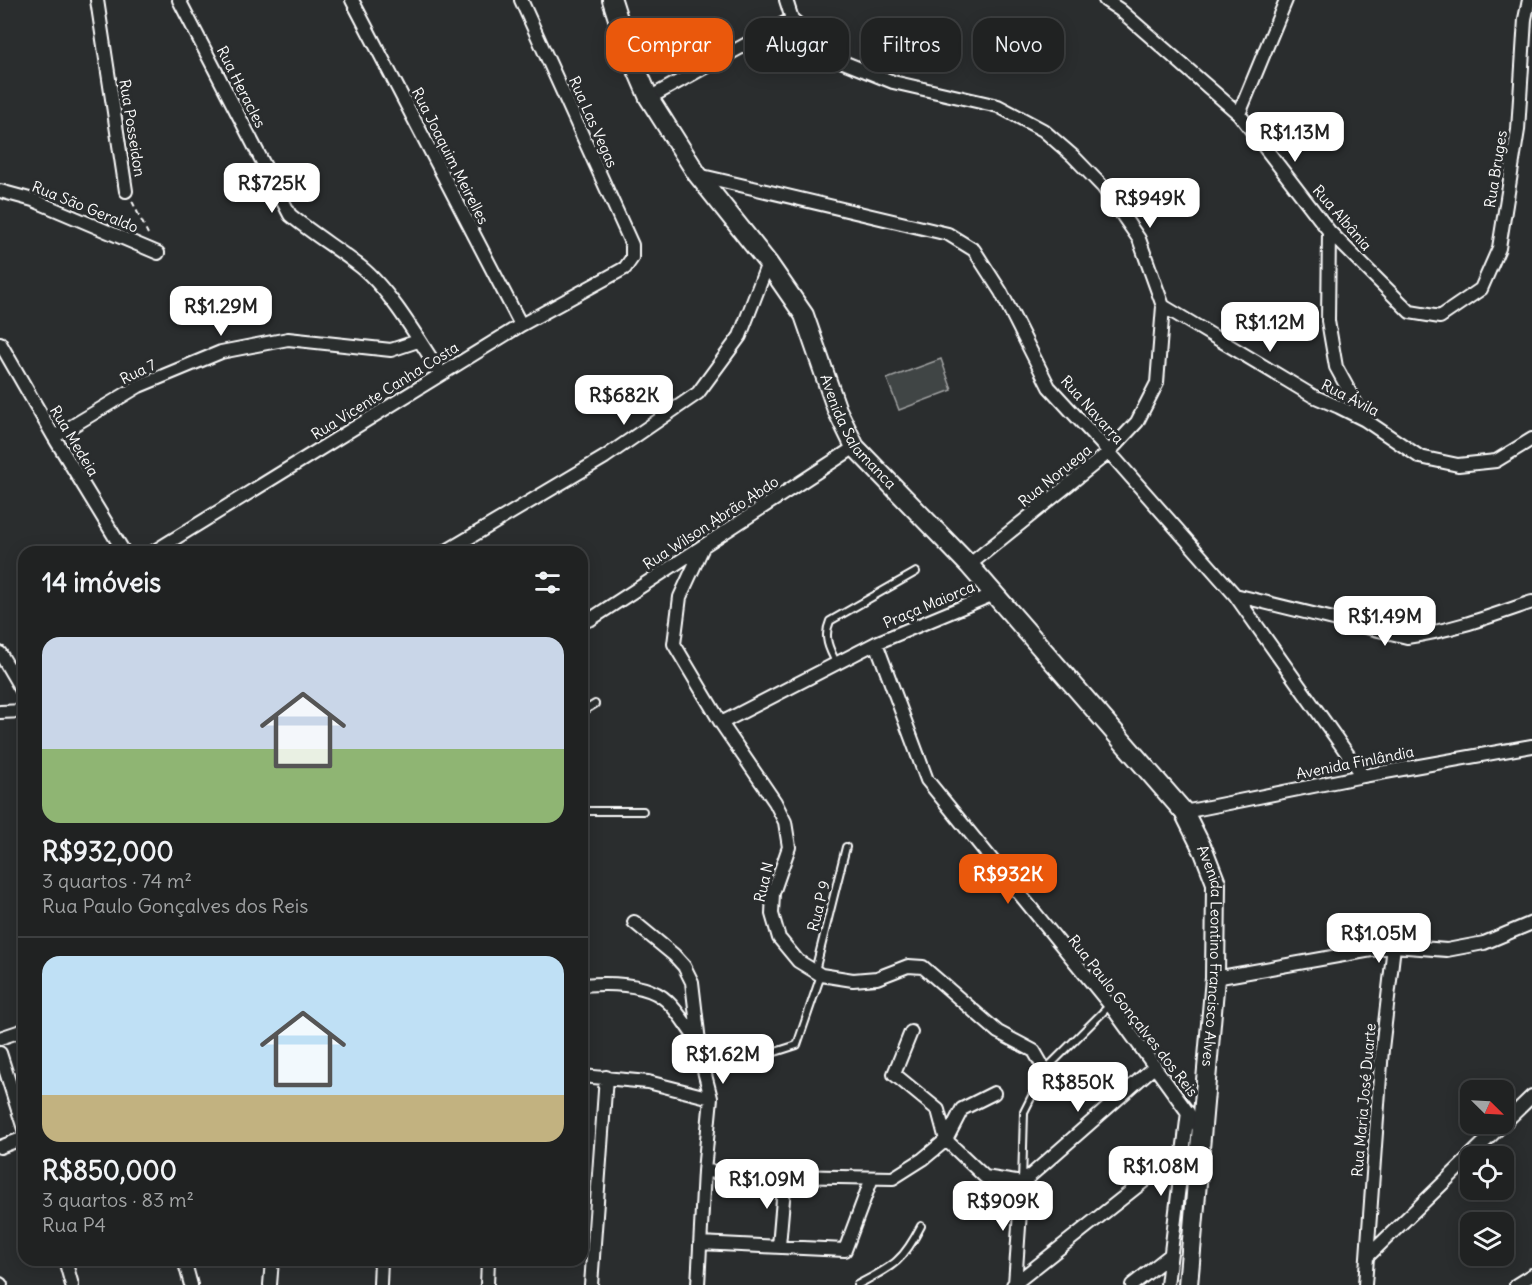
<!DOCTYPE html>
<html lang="pt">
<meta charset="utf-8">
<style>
:root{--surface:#202222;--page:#282a2a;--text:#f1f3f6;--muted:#a2a4a5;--line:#3d3f40;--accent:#ea580c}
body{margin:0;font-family:Delius,sans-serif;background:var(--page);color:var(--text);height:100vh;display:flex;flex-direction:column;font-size:22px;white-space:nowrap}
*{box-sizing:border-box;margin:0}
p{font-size:20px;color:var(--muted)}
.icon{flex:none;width:33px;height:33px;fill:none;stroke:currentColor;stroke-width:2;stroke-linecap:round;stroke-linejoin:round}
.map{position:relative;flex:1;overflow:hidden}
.side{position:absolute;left:18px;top:546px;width:570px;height:720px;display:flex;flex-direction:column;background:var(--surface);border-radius:18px;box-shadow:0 3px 15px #0003,0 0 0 2px var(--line)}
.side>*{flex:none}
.hud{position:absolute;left:606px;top:18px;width:570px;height:54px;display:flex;gap:12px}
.needle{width:39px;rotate:114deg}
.buttons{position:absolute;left:1460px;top:1080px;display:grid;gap:12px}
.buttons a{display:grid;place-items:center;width:54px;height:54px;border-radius:12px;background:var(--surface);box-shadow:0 3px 15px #0003,0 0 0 2px var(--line);font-size:30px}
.price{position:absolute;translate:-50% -51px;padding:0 14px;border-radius:12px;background:#fff;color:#222;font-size:20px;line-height:39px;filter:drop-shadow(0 2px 3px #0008)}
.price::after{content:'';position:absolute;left:50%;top:36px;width:18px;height:14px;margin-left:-9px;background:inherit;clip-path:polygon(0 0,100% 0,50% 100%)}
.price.active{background:var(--accent);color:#fff}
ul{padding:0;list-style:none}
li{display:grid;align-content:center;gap:12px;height:318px;padding:0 24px}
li+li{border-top:2px solid var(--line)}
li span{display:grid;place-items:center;height:186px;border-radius:18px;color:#555}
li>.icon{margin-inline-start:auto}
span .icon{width:108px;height:108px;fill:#fffc;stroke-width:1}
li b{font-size:26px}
h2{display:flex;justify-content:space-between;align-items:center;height:72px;padding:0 24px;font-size:26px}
.tag{padding:0 21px;border-radius:18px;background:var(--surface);box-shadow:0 3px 15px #0003,0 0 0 2px var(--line);font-size:21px;line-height:54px}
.tag.active{background:var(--accent);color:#fff}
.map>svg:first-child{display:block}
.green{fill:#414445;stroke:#a0a2a2;stroke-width:1.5}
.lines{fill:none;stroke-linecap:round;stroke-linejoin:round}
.lane-casing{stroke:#fff;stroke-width:10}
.street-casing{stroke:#fff;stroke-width:16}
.secondary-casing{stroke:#fff;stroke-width:22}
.path{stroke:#fff;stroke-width:2;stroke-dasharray:6 4.5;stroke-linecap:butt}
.lane{stroke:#2a2d2e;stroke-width:6}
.street{stroke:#2a2d2e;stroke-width:12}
.secondary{stroke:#2a2d2e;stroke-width:18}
.labels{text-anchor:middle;stroke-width:6;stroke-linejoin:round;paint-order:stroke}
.street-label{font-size:15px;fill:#fff;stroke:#2a2d2e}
</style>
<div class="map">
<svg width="1532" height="1285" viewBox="0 0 1532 1285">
<rect width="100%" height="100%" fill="#2a2d2e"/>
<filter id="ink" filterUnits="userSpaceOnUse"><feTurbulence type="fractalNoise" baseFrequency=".0167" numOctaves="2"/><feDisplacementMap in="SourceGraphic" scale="12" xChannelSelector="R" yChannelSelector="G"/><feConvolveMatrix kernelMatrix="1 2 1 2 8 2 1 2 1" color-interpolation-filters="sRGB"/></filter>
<g filter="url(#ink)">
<path class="green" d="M941 359 952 390 899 410 887 379Z"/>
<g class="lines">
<g class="lane-casing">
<path id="lane" d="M837 664C829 649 823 637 830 621L916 572
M582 712 595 704
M582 811H643
M815 971 846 847
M701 1059 772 1053 797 1045 821 975
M1022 1183 1024 1112 1045 1070 1110 1005
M857 1285C893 1266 902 1263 921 1226"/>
</g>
<g class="street-casing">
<path id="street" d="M97 0 126 191
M179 0 290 215C313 234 338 249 361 267 390 290 420 342 441 374
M352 0 521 325
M786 0 792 19 838 60 893 82 998 106 1043 130 1073 156 1103 187 1139 239 1163 306 1157 383 1137 422 1109 452 969 565
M1105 0 1120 10 1239 114 1329 231 1410 312 1440 317 1481 289 1499 248 1518 130 1525 19 1529 0
M649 98 792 19
M1239 114 1286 0
M698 175 948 234 974 250 1001 292 1049 387 1109 452 1235 595 1363 776
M0 191 33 200 158 253
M1329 231 1328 321 1336 367 1365 420
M1163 306 1313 396 1339 407 1365 420 1420 457 1458 465 1496 461 1532 439
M0 343 54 437 124 552
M54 437 139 386 221 352 288 339 391 350 418 341
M703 547 680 597 674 644 721 723 775 802 785 822 789 847 773 893 772 914 779 938 798 961 821 975 853 980 877 978 908 966 923 967 998 1032 1034 1051 1045 1070
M153 552 521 325 625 268 632 258V245L521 0
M445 552 605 457 698 393 740 336 768 263
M1235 595 1407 637C1451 631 1491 616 1532 602
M582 622 591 619 855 447
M876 643 927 780 1110 1005 1202 1132
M0 653 24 694
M0 712 24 711
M721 723 876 643 994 594
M1184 812 1363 776 1532 746
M634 922 674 955 684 966 692 982 701 1059 711 1098 704 1171 698 1285
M1215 978 1394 946 1447 950 1484 943 1532 923
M582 985C607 983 647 982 667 1001 679 1012 688 1029 698 1041
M911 1032 894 1074 938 1110 946 1140 962 1109 994 1093
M0 1038 24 1030
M0 1053 24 1129
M582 1076 648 1082 711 1098
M0 1147 24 1138
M1470 1156 1532 1096
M704 1171 785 1176 893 1178 923 1159 946 1140 985 1177 1022 1183
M1022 1183 1155 1066
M700 1243 845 1250 872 1178
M779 1246 785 1176
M1367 1257 1470 1157
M65 1260 72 1285
M184 1260 191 1285
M0 1284 1 1285
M1015 1284 1022 1183
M270 1285 272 1260
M380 1285 381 1260
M487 1285 488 1260
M591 1285 606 1077
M1013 1285 1158 1170 1181 1158
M1132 1285 1169 1256
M1167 1285 1188 1112
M1365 1285 1382 1049 1394 946
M1516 1285 1532 1275"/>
</g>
<g class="secondary-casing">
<g id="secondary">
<path id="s1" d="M612 0 627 47 649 98 697 174 768 263 804 315 837 410 855 447 969 565 1184 812 1204 852 1216 883 1215 978 1188 1285"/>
</g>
</g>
<path class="path" d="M132 201 148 234"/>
<use href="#lane" class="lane"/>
<use href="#street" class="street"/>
<use href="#secondary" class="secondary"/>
</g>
</g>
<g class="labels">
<g class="street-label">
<text transform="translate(241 87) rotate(63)" y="5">Rua Heracles</text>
<text transform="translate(593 122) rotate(66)" y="5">Rua Las Vegas</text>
<text transform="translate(132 128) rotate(81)" y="5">Rua Posseidon</text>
<text transform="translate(450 156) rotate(63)" y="5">Rua Joaquim Meirelles</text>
<text transform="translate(1496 169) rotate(-81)" y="5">Rua Bruges</text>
<text transform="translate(85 207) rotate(22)" y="5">Rua São Geraldo</text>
<text transform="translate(1342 218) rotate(49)" y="5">Rua Albânia</text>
<text transform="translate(138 372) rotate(-26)" y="5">Rua 7</text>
<text transform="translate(385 391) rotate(-32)" y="5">Rua Vicente Canha Costa</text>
<text transform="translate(1350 398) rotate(27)" y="5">Rua Ávila</text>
<text transform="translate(1092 410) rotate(48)" y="5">Rua Navarra</text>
<text dy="5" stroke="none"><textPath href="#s1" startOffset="502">Avenida Salamanca</textPath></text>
<text transform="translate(74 441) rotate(59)" y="5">Rua Medeia</text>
<text transform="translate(1055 476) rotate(-39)" y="5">Rua Noruega</text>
<text transform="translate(711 523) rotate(-33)" y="5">Rua Wilson Abrão Abdo</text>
<text transform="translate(929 605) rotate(-23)" y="5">Praça Maiorca</text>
<text transform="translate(1355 763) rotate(-11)" y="5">Avenida Finlândia</text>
<text transform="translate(764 882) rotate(-77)" y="5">Rua N</text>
<text transform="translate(819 906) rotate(-76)" y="5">Rua P 9</text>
<text dy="5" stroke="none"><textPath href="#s1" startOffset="1155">Avenida Leontino Francisco Alves</textPath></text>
<text transform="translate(1133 1016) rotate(52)" y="5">Rua Paulo Gonçalves dos Reis</text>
<text transform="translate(1364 1100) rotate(-85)" y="5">Rua Maria José Duarte</text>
</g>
</g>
</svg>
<div class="buttons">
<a><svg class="needle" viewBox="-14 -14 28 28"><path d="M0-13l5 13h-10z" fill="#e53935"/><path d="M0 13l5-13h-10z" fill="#a2a4a5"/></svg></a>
<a><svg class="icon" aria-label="locate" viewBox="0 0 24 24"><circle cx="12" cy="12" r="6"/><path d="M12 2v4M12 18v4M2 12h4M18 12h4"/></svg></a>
<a><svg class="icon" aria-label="layers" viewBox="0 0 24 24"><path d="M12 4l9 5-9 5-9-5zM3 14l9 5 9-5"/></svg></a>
</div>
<b class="price" style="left:1295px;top:163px">R$1.13M</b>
<b class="price" style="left:272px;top:214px">R$725K</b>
<b class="price" style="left:1150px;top:229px">R$949K</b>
<b class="price" style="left:221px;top:337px">R$1.29M</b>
<b class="price" style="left:1270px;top:353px">R$1.12M</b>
<b class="price" style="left:624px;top:426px">R$682K</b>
<b class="price" style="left:1385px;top:647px">R$1.49M</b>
<b class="price active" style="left:1008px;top:905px">R$932K</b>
<b class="price" style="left:1379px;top:964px">R$1.05M</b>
<b class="price" style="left:723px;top:1085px">R$1.62M</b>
<b class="price" style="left:1078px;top:1113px">R$850K</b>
<b class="price" style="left:1161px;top:1197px">R$1.08M</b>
<b class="price" style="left:767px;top:1210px">R$1.09M</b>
<b class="price" style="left:1003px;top:1232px">R$909K</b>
<div class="hud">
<a class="tag active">Comprar</a>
<a class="tag">Alugar</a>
<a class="tag">Filtros</a>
<a class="tag">Novo</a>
</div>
<section class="side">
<h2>14 imóveis<svg class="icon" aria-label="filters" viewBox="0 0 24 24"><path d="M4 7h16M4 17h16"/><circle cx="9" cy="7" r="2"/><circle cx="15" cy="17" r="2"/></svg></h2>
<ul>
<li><span style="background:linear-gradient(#c9d6e8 60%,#8fb573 0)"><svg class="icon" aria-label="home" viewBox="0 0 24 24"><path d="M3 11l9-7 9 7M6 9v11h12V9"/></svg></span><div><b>R$932,000</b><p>3 quartos · 74 m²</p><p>Rua Paulo Gonçalves dos Reis</p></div></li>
<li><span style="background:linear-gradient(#bfe0f5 75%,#c2b280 0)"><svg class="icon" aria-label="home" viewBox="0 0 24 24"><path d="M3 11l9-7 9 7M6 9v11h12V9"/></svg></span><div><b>R$850,000</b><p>3 quartos · 83 m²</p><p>Rua P4</p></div></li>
</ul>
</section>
</div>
